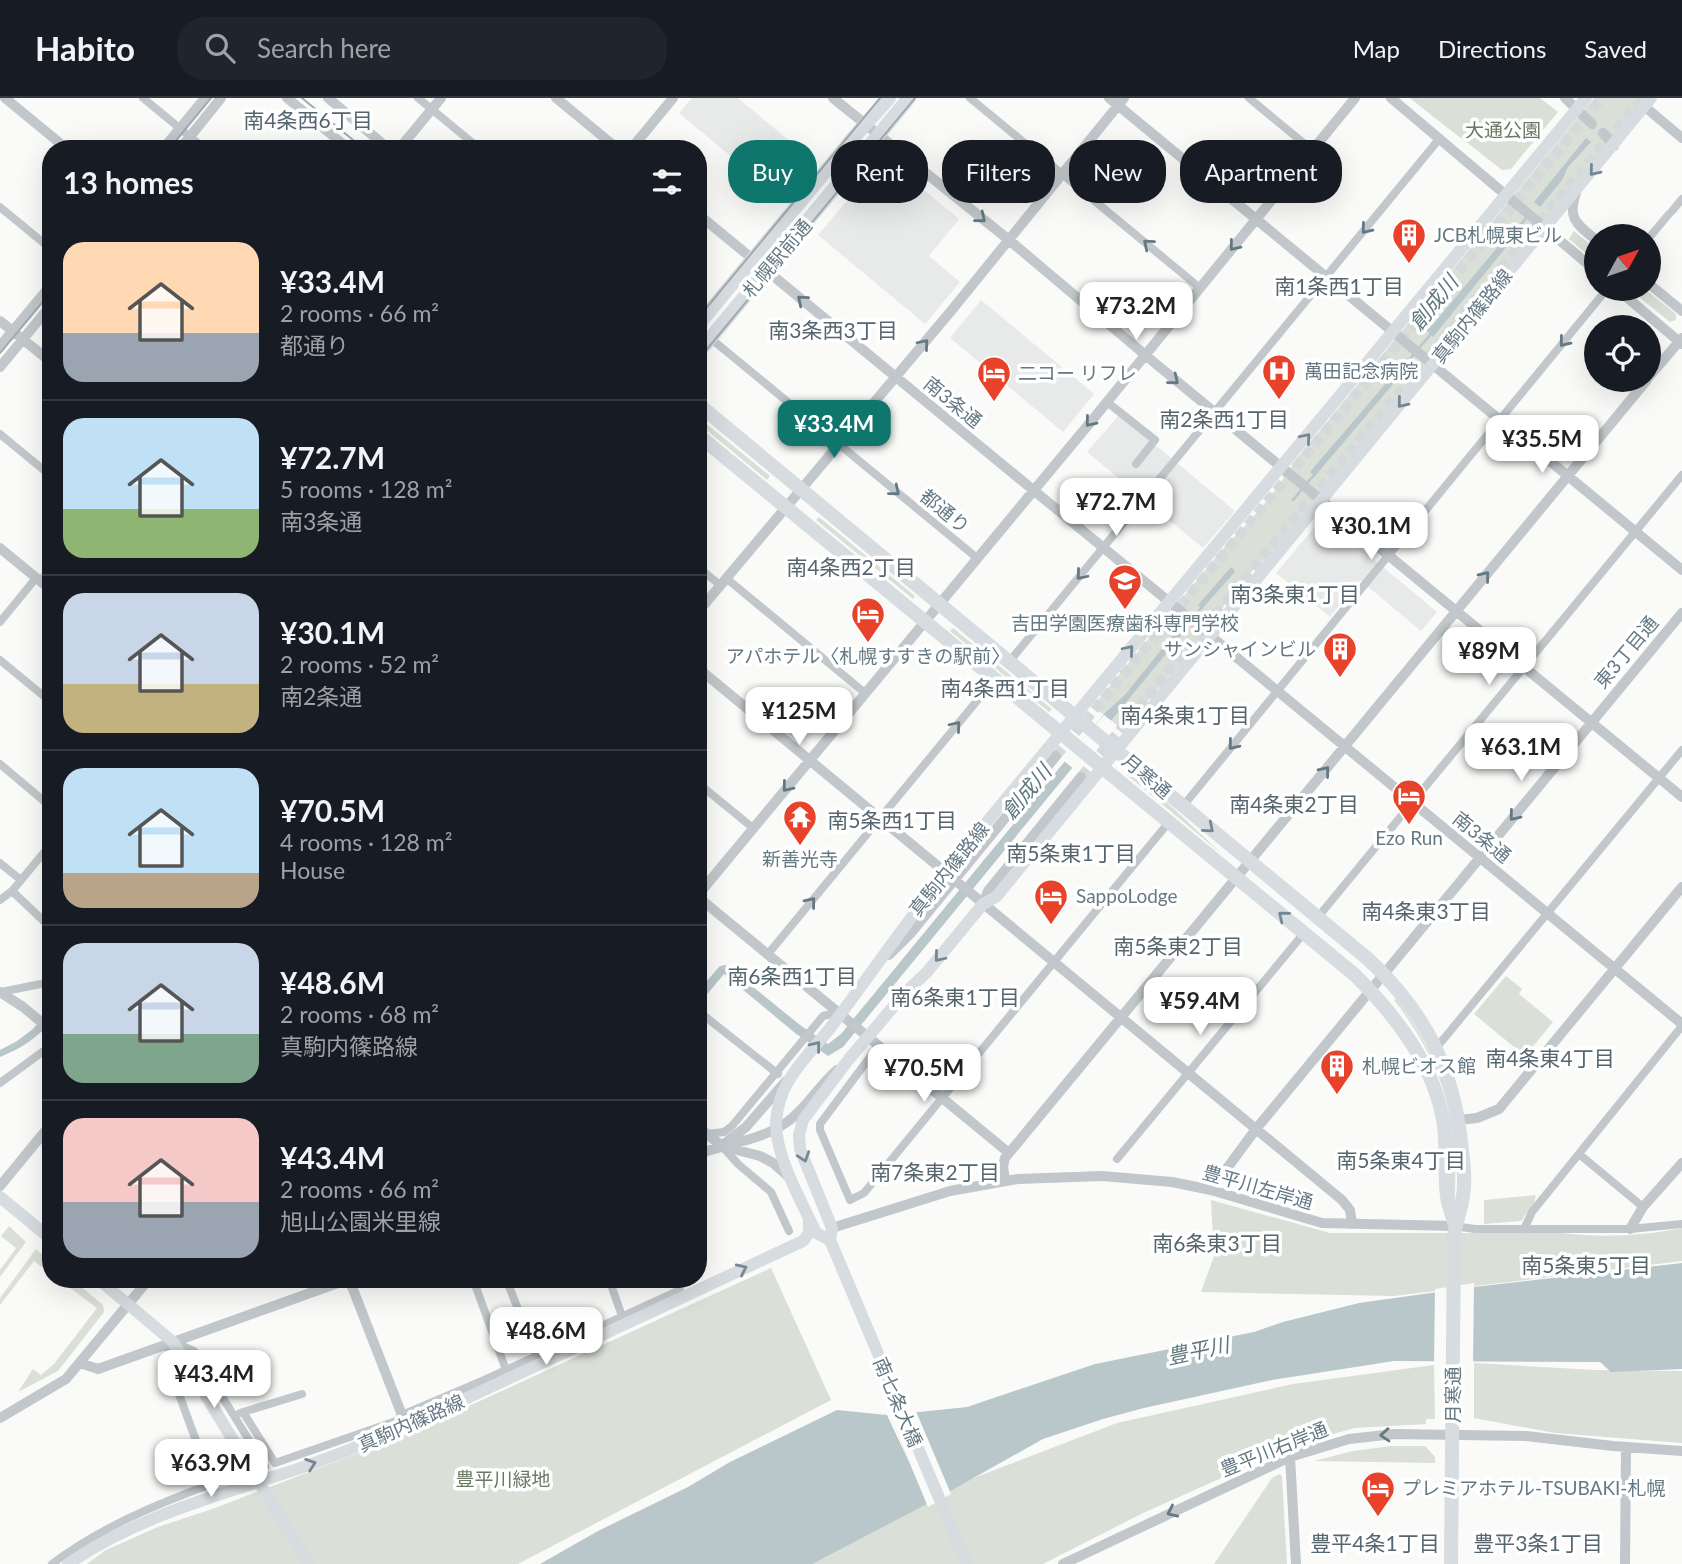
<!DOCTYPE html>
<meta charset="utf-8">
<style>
:root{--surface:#171b24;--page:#20242c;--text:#f1f3f6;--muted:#9ea1a6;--line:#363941;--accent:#0f766e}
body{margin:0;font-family:Lato,"Noto Sans JP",sans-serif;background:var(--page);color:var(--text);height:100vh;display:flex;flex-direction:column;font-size:26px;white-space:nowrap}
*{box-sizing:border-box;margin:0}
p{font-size:23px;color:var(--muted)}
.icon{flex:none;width:38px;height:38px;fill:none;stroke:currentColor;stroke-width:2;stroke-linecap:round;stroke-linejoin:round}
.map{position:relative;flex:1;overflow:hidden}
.details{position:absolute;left:42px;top:42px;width:665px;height:1148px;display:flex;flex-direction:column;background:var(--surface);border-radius:28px;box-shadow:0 7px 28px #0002}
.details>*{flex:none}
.hud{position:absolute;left:728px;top:42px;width:665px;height:63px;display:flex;gap:14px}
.needle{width:46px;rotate:50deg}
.fabs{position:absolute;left:1584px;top:126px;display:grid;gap:14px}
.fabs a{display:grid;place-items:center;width:77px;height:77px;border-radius:50%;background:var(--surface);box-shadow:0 7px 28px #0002;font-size:35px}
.price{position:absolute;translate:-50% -60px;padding:0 16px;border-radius:14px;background:#fff;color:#222;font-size:23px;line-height:46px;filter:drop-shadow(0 2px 4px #0008)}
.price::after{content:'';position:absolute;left:50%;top:42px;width:21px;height:16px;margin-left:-10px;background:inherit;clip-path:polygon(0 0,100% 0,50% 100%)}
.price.on{background:var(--accent);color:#fff}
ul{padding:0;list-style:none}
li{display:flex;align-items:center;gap:21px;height:175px;padding:0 21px}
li+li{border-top:2px solid var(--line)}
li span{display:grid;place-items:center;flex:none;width:196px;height:140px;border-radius:21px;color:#555}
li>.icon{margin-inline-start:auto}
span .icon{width:84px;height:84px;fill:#fffc;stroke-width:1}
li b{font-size:30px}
h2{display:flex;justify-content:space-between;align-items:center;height:84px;padding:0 21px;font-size:30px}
.tag{padding:0 24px;border-radius:28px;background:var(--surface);box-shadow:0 7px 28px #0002;font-size:24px;line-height:63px}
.tag.on{background:var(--accent);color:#fff}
header{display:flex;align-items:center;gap:42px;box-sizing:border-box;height:98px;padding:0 35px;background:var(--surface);border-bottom:2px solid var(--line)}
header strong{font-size:33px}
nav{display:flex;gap:38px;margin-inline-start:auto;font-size:24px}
.search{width:490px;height:63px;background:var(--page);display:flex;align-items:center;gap:18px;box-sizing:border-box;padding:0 24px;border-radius:28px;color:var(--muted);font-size:26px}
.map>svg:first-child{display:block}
.built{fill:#e8eae9}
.green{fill:#dadfd7}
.water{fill:#b9c7ca}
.pier{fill:#fafaf8}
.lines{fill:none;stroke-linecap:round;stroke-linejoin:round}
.stream{stroke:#b9c7ca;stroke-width:2.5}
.tertiary-tunnel{stroke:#d4dadb;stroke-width:10;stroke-dasharray:10 5;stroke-linecap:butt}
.minor{stroke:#c1c7ca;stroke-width:8}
.tertiary{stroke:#c1c7ca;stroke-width:10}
.primary{stroke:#d6dcdf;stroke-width:12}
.trunk{stroke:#d6dcdf;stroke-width:14}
.tram{stroke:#a2abb0;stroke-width:2}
.oneway{stroke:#758892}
.oneway2{stroke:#647984}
.labels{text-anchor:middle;stroke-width:7;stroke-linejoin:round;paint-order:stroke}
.park-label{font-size:19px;fill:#6a7a63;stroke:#fff}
.poi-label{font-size:19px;fill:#647984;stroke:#fff;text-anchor:start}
.street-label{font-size:19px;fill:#647984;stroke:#fff}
.neighbourhood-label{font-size:21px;fill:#56666e;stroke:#fff}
.water-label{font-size:21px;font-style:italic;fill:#5f787d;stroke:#fff}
</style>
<header>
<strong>Habito</strong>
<div class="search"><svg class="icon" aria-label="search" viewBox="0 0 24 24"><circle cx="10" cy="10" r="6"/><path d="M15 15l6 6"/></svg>Search here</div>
<nav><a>Map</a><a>Directions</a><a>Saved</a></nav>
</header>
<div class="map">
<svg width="1682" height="1466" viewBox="0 0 1682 1466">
<rect width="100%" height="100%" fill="#fafaf8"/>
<path class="built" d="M692 0H738L815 64 783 102 679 15Z
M884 59 959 121 929 158 960 184 925 226 818 137Z
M981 202 1094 296 1063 334 950 240Z
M1119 317 1235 413 1203 450 1087 354Z
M1323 419 1437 514 1421 533 1360 482 1330 519 1276 475Z"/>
<path class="green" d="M1410 0H1540L1558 14 1511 71 1502 72C1471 47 1440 25 1410 0Z
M1594 0H1645L1324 390 1266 460 1243 482 1192 551 1123 632 1093 608 1226 447C1252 422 1275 395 1294 364Z
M1574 133 1596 151V164L1569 141Z
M1629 191H1645L1676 216V222L1670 224Z
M698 319 770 378 767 382 698 325Z
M819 419 915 498 913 501 816 422Z
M953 530 1052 611 1049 614 950 533Z
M1129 675 1171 708 1223 757 1127 677Z
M1506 878 1522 891 1519 896 1553 924 1525 958 1474 916Z
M1396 901C1423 936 1442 974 1452 1017 1457 1045 1455 1076 1455 1104H1451C1451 1079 1453 1053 1451 1028 1446 982 1422 938 1394 902Z
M1536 1097 1534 1105 1521 1123 1484 1126V1102Z
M1211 1102 1330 1135H1562C1601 1140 1643 1138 1682 1130V1163L1394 1198 1201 1194 1214 1158Z
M9 1128 26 1144 0 1179V1172L16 1150 1 1138Z
M36 1151 51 1164V1176L34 1163 0 1207V1200Z
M771 1170 831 1302 518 1466H87L106 1452 158 1429 215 1410 403 1338Z
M58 1181H72L103 1207 104 1214 58 1273 18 1294 33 1271 41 1277 54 1266 97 1210Z
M1474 1265 1595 1272 1682 1273V1345L1555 1335 1474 1320Z
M1434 1267 1435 1321H1426V1326L1355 1330 1299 1345 1141 1416 1043 1466H808L924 1399 1117 1325 1293 1286Z
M1391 1348H1425L1435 1359V1365L1314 1363 1353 1353Z
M1279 1376 1282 1378 1287 1466H1214L1272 1380Z"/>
<path class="water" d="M1586 40 1591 44 1568 69 1562 82 1540 109 1534 104Z
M1516 127 1521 131 1433 239 1426 232 1435 224Z
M1399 266 1405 272 1315 378 1310 374 1387 284Z
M1231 469 1235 473 1233 476 1202 511 1198 507Z
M1178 531 1183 535 843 949 828 958 795 935 724 876 698 907V893L720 868 726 867 800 927 828 946 841 936 1061 668 1106 614 1124 598Z
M51 908V924C37 940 20 951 0 959V952L17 943 33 931Z
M1682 1165V1271L1611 1274 1600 1264 1394 1263 1272 1282 1144 1310 1103 1321 1043 1341 927 1406 812 1466H540L598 1433 688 1389 730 1364 837 1312 887 1317 909 1364 890 1317 967 1309 1095 1266 1254 1234 1283 1224 1359 1205 1474 1189Z"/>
<path class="pier" d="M1104 617 1113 624 1075 672 1064 663Z
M1474 1185 1473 1268 1434 1267 1435 1191Z
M915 1311 951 1396 928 1409 888 1313Z"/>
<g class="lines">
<path class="stream" d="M1518 130 1527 119
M1418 251 1432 235
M1403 270 1414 256
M1306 386 1316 375
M1293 402 1302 391
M1193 520 1202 509
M1179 536 1188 525"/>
<path class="tertiary-tunnel" d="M1056 658 1602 0
M1081 679 1642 0"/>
<path class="minor" d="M143 0 205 51
M418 0 480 51
M970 0 1200 190
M1249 0 1312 52
M0 109 51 151
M1672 113 1682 101
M1648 141 1669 116
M698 230 977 460
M1107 304 1155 342 1136 366
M0 336 51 378
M698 469 720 487
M726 480 865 595
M0 524 36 480
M0 562 51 604
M1009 564 1440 40
M0 666 51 709
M698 685 753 730
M1183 708 1607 191
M0 765 21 782
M12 793 51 830
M0 802 12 793 51 746
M1318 819 1682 377
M768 856 995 581
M0 894 51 884
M698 913 778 976
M879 947 820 1026V1032L850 1102 864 1095 1169 724
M1437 949 1682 652
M0 985 45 952 51 945
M707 1036 724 1034 732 1028 823 918 840 914
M722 1048 738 1066 771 1094 789 1133
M1579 1056 1643 1109
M1117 1061 1304 835
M1454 1128 1475 1131H1630L1682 1126
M1524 1131 1532 1114 1682 928
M473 1181 506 1272
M506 1181 537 1258
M609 1181 622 1218
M243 1314 275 1365 396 1323 402 1317 482 1283 680 1192
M240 1315 302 1296
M52 1466C100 1430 156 1406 212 1386L166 1261 173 1244 194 1253 265 1368"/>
<path class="tertiary" d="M5 0 67 51
M287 0 349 51
M328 0 389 51
M556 0 618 51
M833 0 1009 142 1156 266 1682 699
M1109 0 1682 472
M1391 0 1596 173
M1565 0 1592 26
M1644 8 1682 40
M1603 35 1614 48
M163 51 205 0
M180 51 221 0
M399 51 441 0
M631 51 673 0
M1576 95C1567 121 1577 126 1596 142
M698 116 1682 926
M1648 185 1682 213
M1617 191 1682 246
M0 223 51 264
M0 248 51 187
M0 269 51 207
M1648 280 1682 240
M0 450 51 492
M41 484 51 472
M698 514 951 213 1124 0
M698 570 1342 1102 1350 1112 1352 1126
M698 797 1089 326 1355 0
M698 799 1009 1055
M983 806 988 793 1081 679
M889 857 910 836 1056 658
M0 894 23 909 51 932
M1459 1022 1477 1020 1499 1011 1682 789
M698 1029 722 1048 760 1058 773 1065 789 1079
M724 1046 746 1029 786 983
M698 1056C728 1045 760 1043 787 1024 806 1011 819 987 837 972
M1005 1083 1003 1068 1005 1060 1647 282
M0 1088 51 1026
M1211 1092 1256 1031 1682 515
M832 1130 950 1093 1018 1081 1102 1078 1172 1084 1211 1092 1322 1125 1454 1128
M1630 1131 1643 1109 1682 1065
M349 1181 402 1317
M80 1265 98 1271 349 1181
M0 1320 66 1281 149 1181
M1290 1359 1296 1466
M1063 1466 1290 1359 1349 1341 1394 1336 1526 1338 1613 1348 1682 1353
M1625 1466 1626 1350"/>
<path class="primary" d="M0 1099 51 1141
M830 1142 832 1130 800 1051 799 1037 803 1022 849 961 905 895 927 874 983 806 996 799 1651 0
M830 1142 816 1135C802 1104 775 1058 776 1024 777 1010 781 996 788 984 800 963 817 947 831 929 872 874 911 818 953 765L1586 0
M830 1142 967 1466
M98 1181 173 1244 309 1466
M68 1466C132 1422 203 1402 276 1378 321 1364 364 1346 407 1328L803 1143 809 1135V1121"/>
<path class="trunk" d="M698 227 854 39 889 0
M698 255 909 0
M698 306 1368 861C1424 913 1453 969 1461 1044 1463 1061 1466 1082 1463 1098 1461 1113 1455 1125 1454 1140L1451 1466
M698 337 1355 877C1396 918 1436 969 1444 1028 1447 1051 1444 1075 1447 1098 1448 1107 1452 1116 1454 1124"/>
<path class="tram" d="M302 0 364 51
M169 51 211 0
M698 220 880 0
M0 255 51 194
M698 262 915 0"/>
</g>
<defs><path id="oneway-chevron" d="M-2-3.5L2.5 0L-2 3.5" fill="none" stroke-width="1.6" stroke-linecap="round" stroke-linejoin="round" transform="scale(1.75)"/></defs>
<g class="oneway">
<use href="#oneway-chevron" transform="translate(1594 73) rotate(129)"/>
<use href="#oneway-chevron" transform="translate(1402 305) rotate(129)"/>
<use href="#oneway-chevron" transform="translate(1306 340) rotate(-50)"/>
<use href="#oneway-chevron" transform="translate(1129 552) rotate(-50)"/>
<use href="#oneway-chevron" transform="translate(1209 730) rotate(40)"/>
<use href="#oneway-chevron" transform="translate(1283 818) rotate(-141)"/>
<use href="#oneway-chevron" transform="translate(939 859) rotate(130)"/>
<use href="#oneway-chevron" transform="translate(816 948) rotate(-51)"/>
<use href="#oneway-chevron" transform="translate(804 1059) rotate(71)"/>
<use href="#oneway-chevron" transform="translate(742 1171) rotate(-25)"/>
<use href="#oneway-chevron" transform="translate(311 1366) rotate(-19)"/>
</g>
<g class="oneway2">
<use href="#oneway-chevron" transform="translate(981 120) rotate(39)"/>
<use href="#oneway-chevron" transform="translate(1366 131) rotate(129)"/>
<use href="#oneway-chevron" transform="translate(1148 146) rotate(-140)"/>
<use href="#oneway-chevron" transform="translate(1234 148) rotate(129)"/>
<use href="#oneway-chevron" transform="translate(802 202) rotate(-140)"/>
<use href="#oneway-chevron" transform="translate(1564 244) rotate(129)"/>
<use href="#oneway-chevron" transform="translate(924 246) rotate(-50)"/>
<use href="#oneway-chevron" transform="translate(1174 282) rotate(39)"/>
<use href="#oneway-chevron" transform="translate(1090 324) rotate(129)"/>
<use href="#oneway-chevron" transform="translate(895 393) rotate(39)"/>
<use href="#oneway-chevron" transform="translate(1081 477) rotate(130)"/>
<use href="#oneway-chevron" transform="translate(1485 478) rotate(-51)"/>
<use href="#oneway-chevron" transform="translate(956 628) rotate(-50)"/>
<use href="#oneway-chevron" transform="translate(1233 647) rotate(129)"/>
<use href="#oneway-chevron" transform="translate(1325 673) rotate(-51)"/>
<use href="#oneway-chevron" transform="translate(787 689) rotate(129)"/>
<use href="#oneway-chevron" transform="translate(1514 718) rotate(129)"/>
<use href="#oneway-chevron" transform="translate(811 804) rotate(-51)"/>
<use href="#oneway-chevron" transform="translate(1385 1337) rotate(176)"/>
<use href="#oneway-chevron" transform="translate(1172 1414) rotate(155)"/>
</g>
<defs>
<g id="building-pin" transform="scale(1.75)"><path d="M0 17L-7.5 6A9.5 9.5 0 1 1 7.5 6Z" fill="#e8432a" stroke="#fff"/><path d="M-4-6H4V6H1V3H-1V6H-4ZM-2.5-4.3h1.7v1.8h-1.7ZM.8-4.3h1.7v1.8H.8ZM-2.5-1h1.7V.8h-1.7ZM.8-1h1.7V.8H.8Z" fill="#fff"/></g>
<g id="hospital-pin" transform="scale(1.75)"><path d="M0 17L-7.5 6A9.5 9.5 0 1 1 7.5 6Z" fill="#e8432a" stroke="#fff"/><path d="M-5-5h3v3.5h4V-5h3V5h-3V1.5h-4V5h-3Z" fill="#fff"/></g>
<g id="hotel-pin" transform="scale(1.75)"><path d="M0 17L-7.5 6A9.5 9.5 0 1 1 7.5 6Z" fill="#e8432a" stroke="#fff"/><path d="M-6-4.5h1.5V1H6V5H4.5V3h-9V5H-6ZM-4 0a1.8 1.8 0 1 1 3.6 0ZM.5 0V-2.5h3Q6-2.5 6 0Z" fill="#fff"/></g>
<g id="university-pin" transform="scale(1.75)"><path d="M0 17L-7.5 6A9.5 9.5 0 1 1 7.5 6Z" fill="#e8432a" stroke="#fff"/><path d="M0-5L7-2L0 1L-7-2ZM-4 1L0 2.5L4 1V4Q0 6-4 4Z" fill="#fff"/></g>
<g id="temple-pin" transform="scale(1.75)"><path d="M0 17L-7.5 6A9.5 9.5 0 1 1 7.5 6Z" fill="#e8432a" stroke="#fff"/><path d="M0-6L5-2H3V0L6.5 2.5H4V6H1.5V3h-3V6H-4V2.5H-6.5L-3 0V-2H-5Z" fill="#fff"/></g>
</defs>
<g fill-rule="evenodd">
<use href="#building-pin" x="1409" y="137"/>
<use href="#hospital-pin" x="1279" y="273"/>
<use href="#hotel-pin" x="994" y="275"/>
<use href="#university-pin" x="1125" y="483"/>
<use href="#hotel-pin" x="868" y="516"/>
<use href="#building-pin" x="1340" y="551"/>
<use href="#hotel-pin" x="1409" y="698"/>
<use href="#temple-pin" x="800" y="719"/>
<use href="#hotel-pin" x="1051" y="798"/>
<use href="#building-pin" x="1337" y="968"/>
<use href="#hotel-pin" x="1378" y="1390"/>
</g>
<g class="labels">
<g class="park-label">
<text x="1503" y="39">大通公園</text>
<text x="503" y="1388">豊平川緑地</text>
</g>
<g class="poi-label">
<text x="1434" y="144">JCB札幌東ビル</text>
<text x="1304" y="280">萬田記念病院</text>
<text x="1018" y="282">二コー リフレ</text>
<text x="1125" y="532" text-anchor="middle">吉田学園医療歯科専門学校</text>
<text x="1316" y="558" text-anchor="end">サンシャインビル</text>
<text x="868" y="565" text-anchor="middle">アパホテル〈札幌すすきの駅前〉</text>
<text x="1409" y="747" text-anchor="middle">Ezo Run</text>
<text x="800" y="768" text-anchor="middle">新善光寺</text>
<text x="1076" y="805">SappoLodge</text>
<text x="1362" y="975">札幌ビオス館</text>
<text x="1402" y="1397">プレミアホテル-TSUBAKI-札幌</text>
</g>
<g class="street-label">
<text transform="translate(777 160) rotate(-50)" y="7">札幌駅前通</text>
<text transform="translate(1472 218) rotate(-51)" y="7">真駒内篠路線</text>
<text transform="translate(953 304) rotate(39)" y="7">南3条通</text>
<text transform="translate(945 413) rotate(39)" y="7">都通り</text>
<text transform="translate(1626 554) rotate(-50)" y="7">東3丁目通</text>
<text transform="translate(1147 678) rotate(40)" y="7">月寒通</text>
<text transform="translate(1482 739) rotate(39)" y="7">南3条通</text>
<text transform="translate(949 771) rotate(-51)" y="7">真駒内篠路線</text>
<text transform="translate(1258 1089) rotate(16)" y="7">豊平川左岸通</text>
<text transform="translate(1453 1297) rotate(-90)" y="7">月寒通</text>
<text transform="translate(898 1304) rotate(67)" y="7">南七条大橋</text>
<text transform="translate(411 1325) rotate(-24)" y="7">真駒内篠路線</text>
<text transform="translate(1274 1351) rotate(-22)" y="7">豊平川右岸通</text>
</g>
<g class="neighbourhood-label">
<text x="308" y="30">南4条西6丁目</text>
<text x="1339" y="196">南1条西1丁目</text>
<text x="833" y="240">南3条西3丁目</text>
<text x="1224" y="329">南2条西1丁目</text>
<text x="851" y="477">南4条西2丁目</text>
<text x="1295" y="504">南3条東1丁目</text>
<text x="1005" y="598">南4条西1丁目</text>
<text x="1185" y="625">南4条東1丁目</text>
<text x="1294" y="714">南4条東2丁目</text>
<text x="892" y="730">南5条西1丁目</text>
<text x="1071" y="763">南5条東1丁目</text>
<text x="1426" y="821">南4条東3丁目</text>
<text x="1178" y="856">南5条東2丁目</text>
<text x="792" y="886">南6条西1丁目</text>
<text x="955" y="907">南6条東1丁目</text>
<text x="1550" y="968">南4条東4丁目</text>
<text x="1401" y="1070">南5条東4丁目</text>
<text x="935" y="1082">南7条東2丁目</text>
<text x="1217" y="1153">南6条東3丁目</text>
<text x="1586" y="1175">南5条東5丁目</text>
<text x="1375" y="1453">豊平4条1丁目</text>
<text x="1538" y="1453">豊平3条1丁目</text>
</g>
<g class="water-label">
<text transform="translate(1434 205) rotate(-51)" y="7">創成川</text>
<text transform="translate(1027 694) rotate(-50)" y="7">創成川</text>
<text transform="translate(1198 1253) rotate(-12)" y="7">豊平川</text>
</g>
</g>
</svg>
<div class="fabs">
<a><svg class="needle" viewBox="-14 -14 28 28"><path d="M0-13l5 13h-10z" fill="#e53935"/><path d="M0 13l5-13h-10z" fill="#9ea1a6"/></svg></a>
<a><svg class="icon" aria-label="locate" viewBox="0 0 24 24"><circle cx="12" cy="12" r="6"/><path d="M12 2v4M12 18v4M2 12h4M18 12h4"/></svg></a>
</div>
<b class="price" style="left:1136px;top:244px">¥73.2M</b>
<b class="price on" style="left:834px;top:362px">¥33.4M</b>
<b class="price" style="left:1542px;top:377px">¥35.5M</b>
<b class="price" style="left:1116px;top:440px">¥72.7M</b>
<b class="price" style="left:1371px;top:464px">¥30.1M</b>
<b class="price" style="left:1489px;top:589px">¥89M</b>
<b class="price" style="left:799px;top:649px">¥125M</b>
<b class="price" style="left:1521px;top:685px">¥63.1M</b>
<b class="price" style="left:1200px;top:939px">¥59.4M</b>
<b class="price" style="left:924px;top:1006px">¥70.5M</b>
<b class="price" style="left:546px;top:1269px">¥48.6M</b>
<b class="price" style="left:214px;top:1312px">¥43.4M</b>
<b class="price" style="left:211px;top:1401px">¥63.9M</b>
<div class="hud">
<a class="tag on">Buy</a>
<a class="tag">Rent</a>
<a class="tag">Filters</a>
<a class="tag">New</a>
<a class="tag">Apartment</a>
</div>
<section class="details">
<h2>13 homes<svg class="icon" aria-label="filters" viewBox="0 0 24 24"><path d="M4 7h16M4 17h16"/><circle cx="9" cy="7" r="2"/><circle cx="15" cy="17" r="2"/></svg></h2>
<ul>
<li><span style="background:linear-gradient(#ffd9b3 65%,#9aa5b1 0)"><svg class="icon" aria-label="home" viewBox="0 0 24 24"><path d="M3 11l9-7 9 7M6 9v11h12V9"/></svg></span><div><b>¥33.4M</b><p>2 rooms · 66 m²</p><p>都通り</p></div></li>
<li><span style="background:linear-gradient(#bfe0f5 65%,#8fb573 0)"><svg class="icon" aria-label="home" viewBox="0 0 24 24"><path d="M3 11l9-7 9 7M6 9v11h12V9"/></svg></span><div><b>¥72.7M</b><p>5 rooms · 128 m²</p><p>南3条通</p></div></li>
<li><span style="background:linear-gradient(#c9d6e8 65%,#c2b280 0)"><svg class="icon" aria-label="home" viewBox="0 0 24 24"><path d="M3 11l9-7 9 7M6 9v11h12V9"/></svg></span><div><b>¥30.1M</b><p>2 rooms · 52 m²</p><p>南2条通</p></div></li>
<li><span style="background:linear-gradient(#bfe0f5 75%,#b9a48a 0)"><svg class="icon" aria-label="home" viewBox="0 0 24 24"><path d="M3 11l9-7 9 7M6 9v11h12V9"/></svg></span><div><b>¥70.5M</b><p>4 rooms · 128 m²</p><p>House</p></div></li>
<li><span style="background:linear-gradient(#c9d6e8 65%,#7fa58c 0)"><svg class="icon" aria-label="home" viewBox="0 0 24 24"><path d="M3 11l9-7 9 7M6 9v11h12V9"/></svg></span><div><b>¥48.6M</b><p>2 rooms · 68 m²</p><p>真駒内篠路線</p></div></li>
<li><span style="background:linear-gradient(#f6c9c9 60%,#9aa5b1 0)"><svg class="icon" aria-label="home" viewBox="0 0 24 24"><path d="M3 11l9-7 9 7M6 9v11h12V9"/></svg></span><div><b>¥43.4M</b><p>2 rooms · 66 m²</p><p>旭山公園米里線</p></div></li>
</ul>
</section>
</div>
